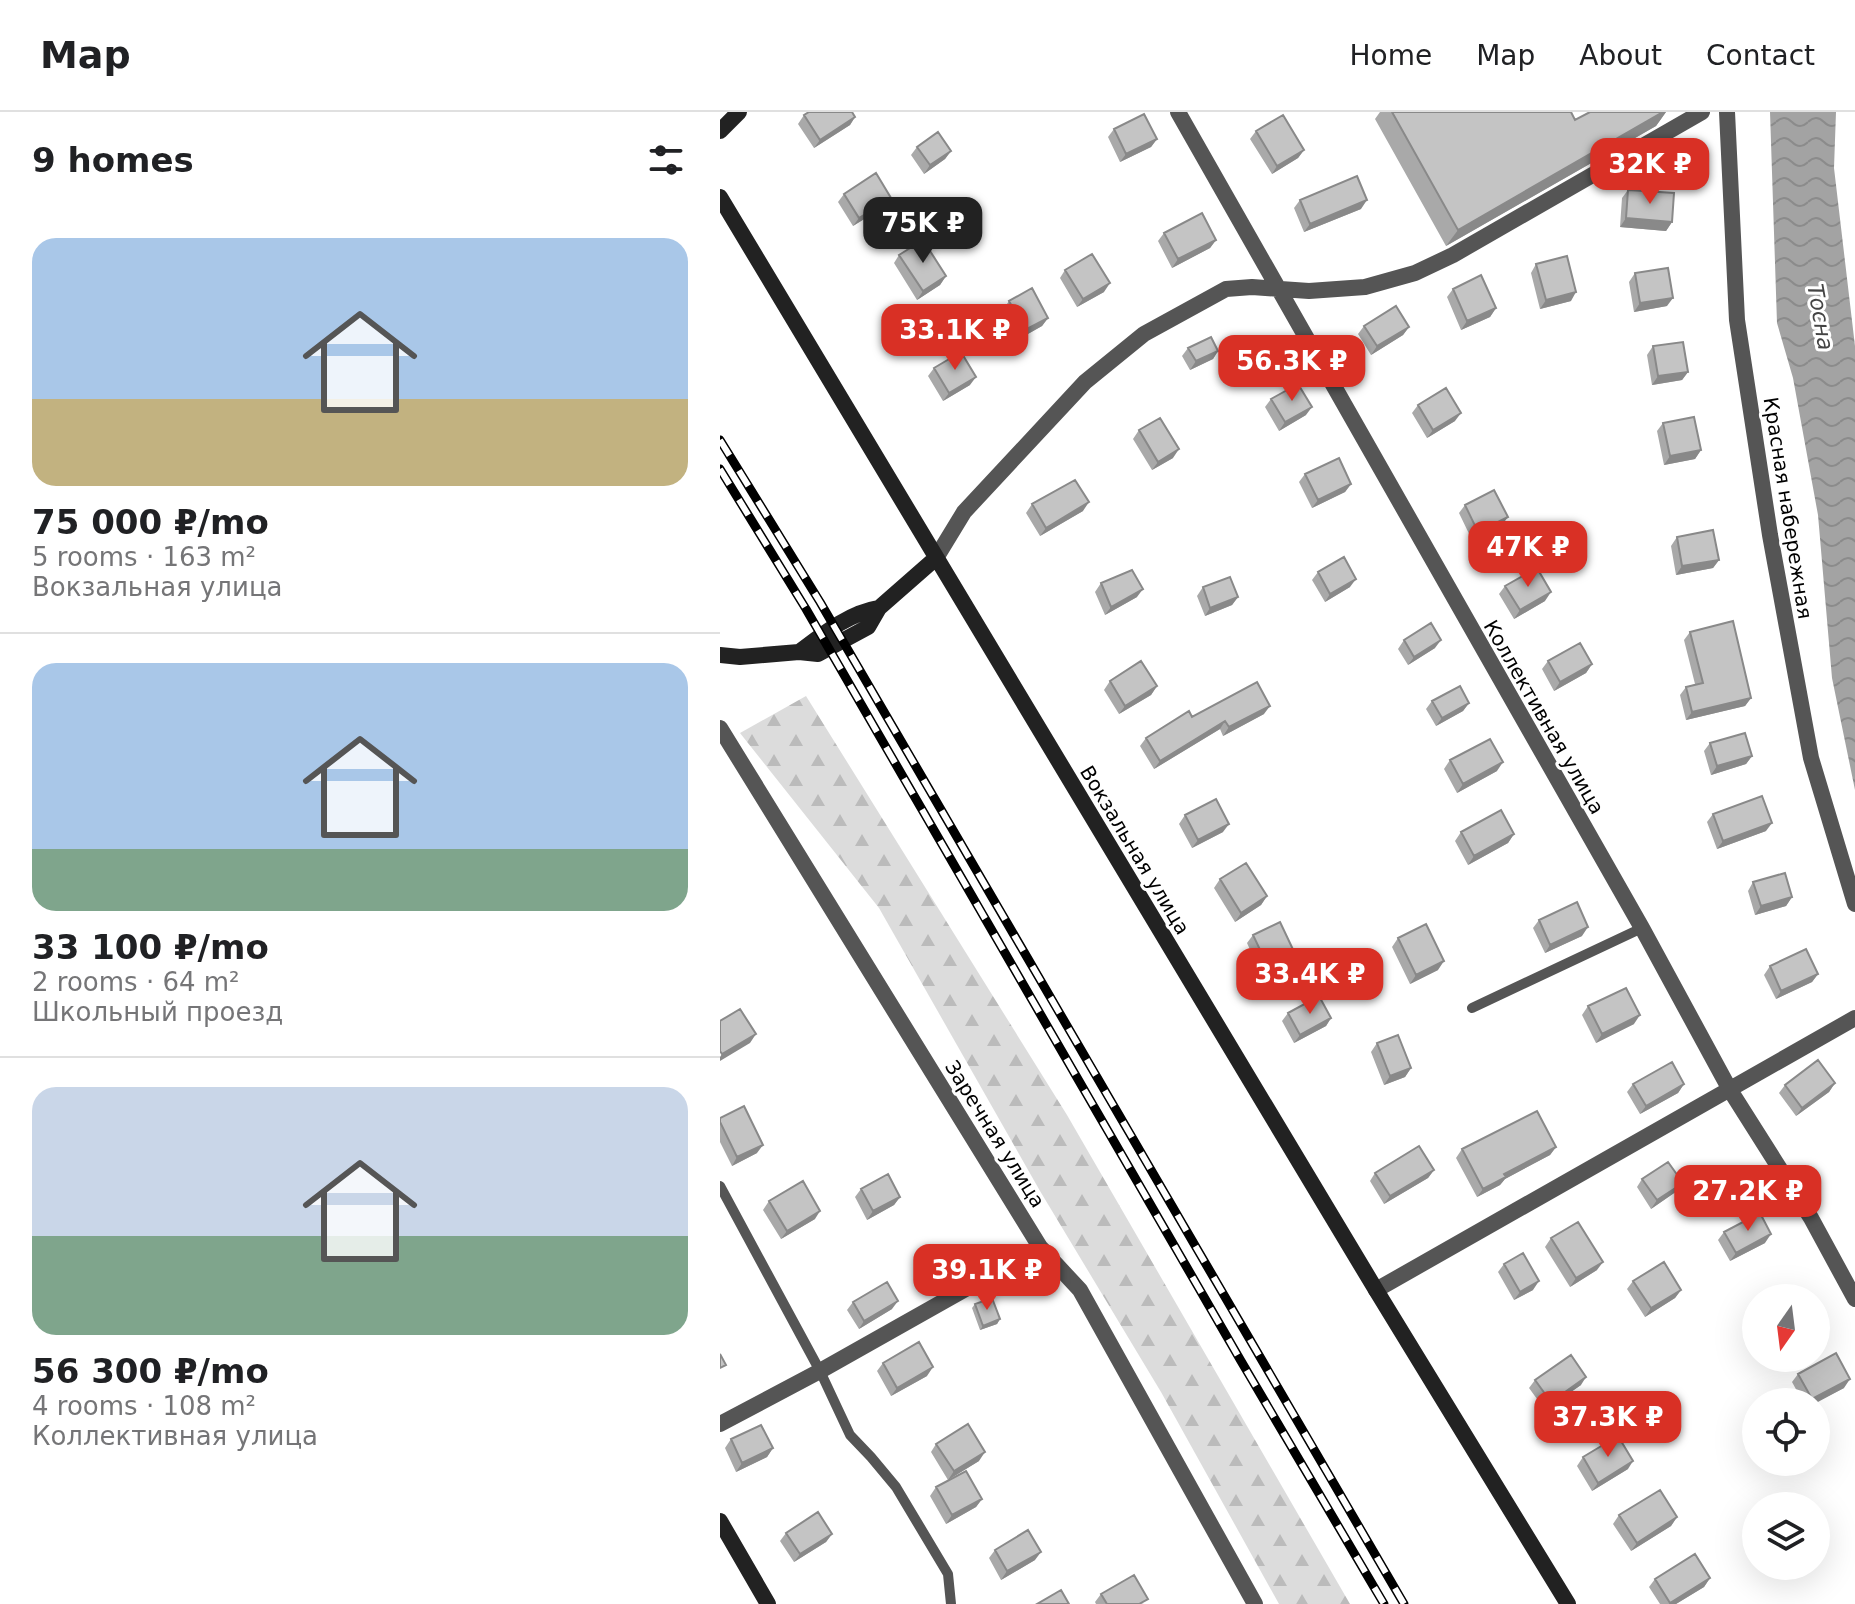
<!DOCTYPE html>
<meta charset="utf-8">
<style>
:root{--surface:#fff;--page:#f2f2f2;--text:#202124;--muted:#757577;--line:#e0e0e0;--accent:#d93025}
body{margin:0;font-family:"DejaVu Sans",sans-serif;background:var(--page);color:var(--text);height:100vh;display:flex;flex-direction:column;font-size:30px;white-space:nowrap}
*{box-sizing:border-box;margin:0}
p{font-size:26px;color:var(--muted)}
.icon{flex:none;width:44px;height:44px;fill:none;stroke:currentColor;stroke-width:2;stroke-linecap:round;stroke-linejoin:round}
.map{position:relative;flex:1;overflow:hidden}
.sheet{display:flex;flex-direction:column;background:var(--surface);width:720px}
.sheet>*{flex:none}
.needle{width:52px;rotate:194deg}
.buttons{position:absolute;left:1022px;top:1172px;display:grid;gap:16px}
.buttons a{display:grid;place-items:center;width:88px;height:88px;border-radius:50%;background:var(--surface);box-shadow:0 8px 32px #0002;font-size:40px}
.price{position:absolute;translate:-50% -68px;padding:0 18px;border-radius:16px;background:var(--accent);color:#fff;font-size:26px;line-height:52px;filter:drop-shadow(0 2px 4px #0008)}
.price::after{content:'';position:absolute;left:50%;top:48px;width:24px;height:18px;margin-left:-12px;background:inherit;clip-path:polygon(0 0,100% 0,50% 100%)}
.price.current{background:#222;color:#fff}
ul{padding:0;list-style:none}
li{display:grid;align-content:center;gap:16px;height:424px;padding:0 32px}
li+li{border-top:2px solid var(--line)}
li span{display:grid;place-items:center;height:248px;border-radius:24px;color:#555}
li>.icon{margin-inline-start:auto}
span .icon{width:144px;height:144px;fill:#fffc;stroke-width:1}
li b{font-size:34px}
h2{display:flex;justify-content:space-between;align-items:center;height:96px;padding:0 32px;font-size:34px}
header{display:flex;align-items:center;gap:48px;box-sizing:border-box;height:112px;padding:0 40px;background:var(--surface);border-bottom:2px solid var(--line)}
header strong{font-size:38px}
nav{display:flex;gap:44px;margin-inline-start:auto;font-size:28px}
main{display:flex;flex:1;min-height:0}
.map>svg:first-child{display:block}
.forest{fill:url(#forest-firs)}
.water{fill:url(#water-waves)}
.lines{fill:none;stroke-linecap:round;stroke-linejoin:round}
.lane{stroke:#555;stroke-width:10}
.street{stroke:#555;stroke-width:16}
.secondary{stroke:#222;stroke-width:16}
.rail-casing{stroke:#000;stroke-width:9}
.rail{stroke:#fff;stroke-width:6;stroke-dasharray:18;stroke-linecap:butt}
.wall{fill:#a9a9a9}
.shaded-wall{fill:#898989}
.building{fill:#c4c4c4;stroke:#898989;stroke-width:2}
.labels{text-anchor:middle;stroke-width:6;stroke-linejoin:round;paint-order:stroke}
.street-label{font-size:20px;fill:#000;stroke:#fff}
.water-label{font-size:22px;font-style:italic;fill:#444;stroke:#fff}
</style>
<header>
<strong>Map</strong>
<nav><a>Home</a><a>Map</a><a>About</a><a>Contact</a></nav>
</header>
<main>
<section class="sheet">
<h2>9 homes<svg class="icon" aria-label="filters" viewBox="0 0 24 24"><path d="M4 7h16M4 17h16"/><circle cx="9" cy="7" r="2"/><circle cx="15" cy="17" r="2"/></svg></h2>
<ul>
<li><span style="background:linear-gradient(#a9c7e8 65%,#c2b280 0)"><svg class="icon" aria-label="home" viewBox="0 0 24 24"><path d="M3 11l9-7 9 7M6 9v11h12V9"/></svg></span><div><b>75 000 ₽/mo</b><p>5 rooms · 163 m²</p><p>Вокзальная улица</p></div></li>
<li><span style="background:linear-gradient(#a9c7e8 75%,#7fa58c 0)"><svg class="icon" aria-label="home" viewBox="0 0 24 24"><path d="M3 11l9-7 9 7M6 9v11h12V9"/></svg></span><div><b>33 100 ₽/mo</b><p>2 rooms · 64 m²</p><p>Школьный проезд</p></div></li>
<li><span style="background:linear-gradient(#c9d6e8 60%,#7fa58c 0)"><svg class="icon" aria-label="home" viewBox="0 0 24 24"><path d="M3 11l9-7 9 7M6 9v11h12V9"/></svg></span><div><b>56 300 ₽/mo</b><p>4 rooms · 108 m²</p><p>Коллективная улица</p></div></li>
</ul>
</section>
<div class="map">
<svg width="1135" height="1492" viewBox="0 0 1135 1492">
<defs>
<pattern id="forest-firs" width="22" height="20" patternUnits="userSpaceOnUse" patternTransform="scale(2)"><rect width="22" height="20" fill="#dcdcdc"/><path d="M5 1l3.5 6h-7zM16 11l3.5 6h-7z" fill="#bbb"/></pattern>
<pattern id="water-waves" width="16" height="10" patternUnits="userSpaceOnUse" patternTransform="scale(2)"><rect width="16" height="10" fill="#a3a3a3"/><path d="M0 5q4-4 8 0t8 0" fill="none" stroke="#8b8b8b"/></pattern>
</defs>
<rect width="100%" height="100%" fill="#fff"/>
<path class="forest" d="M86 584 347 1003 630 1492H559L441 1280 320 1079 159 796 20 621Z"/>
<path class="water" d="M1050 0H1116L1114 56 1135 234V678L1112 566 1098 403 1073 266 1057 211Z"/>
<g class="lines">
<path class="lane" d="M752 896 922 816
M0 1074 100 1259 130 1323 151 1345 176 1375 228 1462 231 1492"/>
<path class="street" d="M458 0 922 816 1010 978 1091 1106 1135 1187
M1007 0 1017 208 1050 423 1091 646 1135 792
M216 446 244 400 365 270 424 222 506 177 532 175 589 179 645 175 695 161 733 143 982 0
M0 616 320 1135 360 1178 535 1492
M656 1178 1135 906
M0 1312 100 1259 320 1135"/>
<path class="secondary" d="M0 19 19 0
M0 85 656 1178 848 1492
M79 540C103 522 129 501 159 496
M0 543 20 545 79 540 98 542 148 515 159 496 216 446
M0 1409 48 1492"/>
<g class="rail-casing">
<path id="rail" d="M0 328 100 490 684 1492
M0 357 86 497 521 1249 664 1492"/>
</g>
<use href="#rail" class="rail"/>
</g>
<path class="wall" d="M660 0H851L855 8 888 0H946L936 14 726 134 655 7Z
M84 3 135 5 130 13 94 36 78 12Z
M394 17 437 27 431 35 400 50 388 25Z
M536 19 584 38 578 46 552 62 530 27Z
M197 35 231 39 225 47 204 62 191 43Z
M908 78 952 110 946 119 900 115 902 86Z
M124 82 171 86 165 94 133 114 118 90Z
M580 88 641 97 584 120 574 96Z
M444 121 496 128 490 136 452 156 438 129Z
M179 143 226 164 220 173 197 188 174 151Z
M816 152 851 189 820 197 811 161Z
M345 158 384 180 357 195 340 166Z
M915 161 947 194 914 200 909 170Z
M733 177 776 196 770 205 741 218 727 185Z
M289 189 328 206 322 214 299 227 283 198Z
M644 214 689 215 683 223 651 243 638 222Z
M933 234 968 260 962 268 932 273 927 243Z
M468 236 498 239 493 247 470 258 462 244Z
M214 256 250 273 223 289 208 264Z
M551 287 586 303 559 319 545 295Z
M698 293 735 309 707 326 692 301Z
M943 311 981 338 975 347 944 353 937 319Z
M419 318 453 346 432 358 413 327Z
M585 362 631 372 625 380 592 396 579 370Z
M312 392 363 399 320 424 306 401Z
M745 393 782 413 752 428 739 401Z
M957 425 999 448 993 456 956 463 951 434Z
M598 460 630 475 605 490 592 468Z
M381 471 417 485 385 503 375 480Z
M785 474 825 489 794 507 779 482Z
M483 475 518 485 512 493 485 504 477 484Z
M970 520 1031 586 1025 594 966 608 960 583 966 575 975 572 964 528Z
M684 528 715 536 688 553 678 537Z
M828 549 872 552 866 561 834 579 822 557Z
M390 569 437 574 431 583 399 602 384 578Z
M712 589 749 591 743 599 716 614 706 597Z
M544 602 503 624 500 617 434 657 420 634 426 626 472 605Z
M990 631 1032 644 1026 652 991 663 984 639Z
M730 648 777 659 737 681 724 657Z
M993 702 1046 719 997 737 987 710Z
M465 703 503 720 472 736 459 712Z
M741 720 794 722 788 731 748 753 735 729Z
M500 767 547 784 541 793 515 810 494 776Z
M1033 770 1072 785 1066 794 1035 803 1028 779Z
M819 808 862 824 825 841 813 816Z
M533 823 573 857 545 870 527 831Z
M678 826 718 858 690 872 672 835Z
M1050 854 1098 862 1092 870 1056 887 1044 863Z
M868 894 914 912 876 931 862 903Z
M568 901 611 906 606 914 574 931 562 909Z
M657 931 691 956 685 965 664 973 651 940Z
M1115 971 1109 980 1076 1004 1059 981 1065 973Z
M913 972H964L958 981 920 1002 907 980Z
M0 1006 37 1041 12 1054 0 1030Z
M836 1035 830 1043 785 1067 780 1073 757 1085 736 1046 742 1037Z
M714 1058 708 1066 664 1092 650 1069 655 1061Z
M922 1067 963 1071 957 1079 931 1097 917 1075Z
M141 1077 180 1085 174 1093 147 1108 135 1085Z
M49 1089 95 1107 61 1127 43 1098Z
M1004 1120 1045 1131 1010 1149 998 1128Z
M831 1126 877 1158 850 1175 825 1135Z
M784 1152 813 1178 794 1188 778 1160Z
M913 1169 961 1178 955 1186 925 1205 907 1177Z
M133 1190 172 1197 139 1217 127 1198Z
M255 1192 280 1207 277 1212 260 1218 252 1196Z
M163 1251 207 1264 171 1284 157 1259Z
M1078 1262 1124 1276 1096 1290H1083L1072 1270Z
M815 1268 861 1273 825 1298 809 1276Z
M11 1327 53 1336 47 1345 16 1360 5 1336Z
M216 1332 259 1349 228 1368 211 1340Z
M863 1345 908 1357 872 1379 857 1354Z
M216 1375 262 1387 256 1395 226 1412 210 1384Z
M899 1403 957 1405 951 1414 911 1439 893 1412Z
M66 1421 112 1422 106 1430 74 1450 60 1429Z
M275 1438 315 1448 281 1468 269 1446Z
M990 1466 984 1475 956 1492H940L929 1475 935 1467Z
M381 1482 424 1492H376L375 1490Z"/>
<path class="shaded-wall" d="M939 0H946L936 14 726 134 738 118Z
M135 5 130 13 94 36 100 28Z
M437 27 431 35 400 50 406 42Z
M584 38 578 46 552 62 557 54Z
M231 39 225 47 204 62 210 53Z
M171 86 165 94 133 114 139 106Z
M647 88 641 97 584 120 590 112Z
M906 106 952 110 946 119 900 115Z
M496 128 490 136 452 156 458 147Z
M226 164 220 173 197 188 203 179Z
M390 171 384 180 357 195 363 187Z
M856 180 851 189 820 197 826 188Z
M953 186 947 194 914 200 920 191Z
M776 196 770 205 741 218 747 209Z
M328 206 322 214 299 227 305 218Z
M689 215 683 223 651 243 657 234Z
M498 239 493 247 470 258 476 249Z
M968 260 962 268 932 273 938 264Z
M256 265 250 273 223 289 229 281Z
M592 295 586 303 559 319 565 310Z
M741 301 735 309 707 326 713 318Z
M459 337 453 346 432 358 438 350Z
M981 338 975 347 944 353 950 344Z
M631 372 625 380 592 396 598 388Z
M369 390 363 399 320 424 326 416Z
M788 405 782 413 752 428 758 420Z
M999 448 993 456 956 463 962 454Z
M636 467 630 475 605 490 610 482Z
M423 477 417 485 385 503 391 495Z
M831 480 825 489 794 507 800 498Z
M518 485 512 493 485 504 490 496Z
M721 528 715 536 688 553 694 545Z
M872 552 866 561 834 579 840 570Z
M437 574 431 583 399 602 405 594Z
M1031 586 1025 594 966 608 972 600Z
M749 591 743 599 716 614 722 606Z
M550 594 544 602 503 624 509 615Z
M505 609 500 617 434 657 440 649Z
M1032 644 1026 652 991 663 997 654Z
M783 650 777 659 737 681 743 672Z
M1052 711 1046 719 997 737 1003 729Z
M509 712 503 720 472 736 478 728Z
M794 722 788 731 748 753 754 744Z
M547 784 541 793 515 810 521 801Z
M1072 785 1066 794 1035 803 1041 794Z
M868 815 862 824 825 841 830 833Z
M578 848 573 857 545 870 551 861Z
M724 849 718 858 690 872 696 863Z
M1098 862 1092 870 1056 887 1061 879Z
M920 903 914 912 876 931 882 922Z
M611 906 606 914 574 931 580 923Z
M36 922 30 931 0 949V945L2 942Z
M691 956 685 965 664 973 670 964Z
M1115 971 1109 980 1076 1004 1082 996Z
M964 972 958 981 920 1002 926 994Z
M43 1033 37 1041 12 1054 17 1045Z
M836 1035 830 1043 785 1067 780 1073 757 1085 763 1077 784 1062Z
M714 1058 708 1066 664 1092 670 1084Z
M963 1071 957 1079 931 1097 937 1088Z
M180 1085 174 1093 147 1108 153 1099Z
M100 1099 95 1107 61 1127 67 1119Z
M1051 1122 1045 1131 1010 1149 1016 1141Z
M883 1150 877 1158 850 1175 856 1166Z
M819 1169 813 1178 794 1188 800 1180Z
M961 1178 955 1186 925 1205 931 1196Z
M178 1189 172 1197 139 1217 144 1209Z
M280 1207 277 1212 260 1218 263 1214Z
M213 1255 207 1264 171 1284 177 1276Z
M866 1265 861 1273 825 1298 831 1290Z
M1130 1267 1124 1276 1096 1291 1090 1290 1092 1287Z
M53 1336 47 1345 16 1360 22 1351Z
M265 1340 259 1349 228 1368 234 1359Z
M913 1349 908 1357 872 1379 878 1371Z
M262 1387 256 1395 226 1412 232 1403Z
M957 1405 951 1414 911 1439 917 1431Z
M112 1422 106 1430 74 1450 80 1442Z
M321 1440 315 1448 281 1468 287 1459Z
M990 1466 984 1475 956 1492H949Z"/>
<path class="building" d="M89 0H132L135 5 100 28 84 3Z
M672 0H851L855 8 870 0H943L738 118Z
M424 2 437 27 406 42 394 17Z
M563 3 584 38 557 54 536 19Z
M218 20 231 39 210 53 197 35Z
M156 61 171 86 139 106 124 82Z
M637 64 647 88 590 112 580 88Z
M908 78 954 81 952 110 906 106Z
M482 101 496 128 458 147 444 121Z
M203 128 226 164 203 179 179 143Z
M372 142 390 171 363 187 345 158Z
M847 144 856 180 826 188 816 152Z
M948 156 953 186 920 191 915 161Z
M761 163 776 196 747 209 733 177Z
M312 176 328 206 305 218 289 189Z
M676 194 689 215 657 234 644 214Z
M491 225 498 239 476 249 468 236Z
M963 230 968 260 938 264 933 234Z
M241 240 256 265 229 281 214 256Z
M578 272 592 295 565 310 551 287Z
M726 276 741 301 713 318 698 293Z
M974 305 981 338 950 344 943 311Z
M440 306 459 337 438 350 419 318Z
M619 346 631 372 598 388 585 362Z
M355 368 369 390 326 416 312 392Z
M774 378 788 405 758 420 745 393Z
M993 418 999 448 962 454 957 425Z
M624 445 636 467 610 482 598 460Z
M817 456 831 480 800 498 785 474Z
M412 458 423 477 391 495 381 471Z
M510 465 518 485 490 496 483 475Z
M1013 509 1031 586 972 600 966 575 983 571 970 520Z
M711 511 721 528 694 545 684 528Z
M860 531 872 552 840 570 828 549Z
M421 549 437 574 405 594 390 569Z
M537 570 550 594 509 615 505 609 440 649 426 626 469 599 472 605Z
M740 574 749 591 722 606 712 589Z
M1025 621 1032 644 997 654 990 631Z
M770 627 783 650 743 672 730 648Z
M1042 684 1052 711 1003 729 993 702Z
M496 687 509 712 478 728 465 703Z
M781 698 794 722 754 744 741 720Z
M526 751 547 784 521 801 500 767Z
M1065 761 1072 785 1041 794 1033 770Z
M857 790 868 815 830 833 819 808Z
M560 810 578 848 551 861 533 823Z
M706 812 724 849 696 863 678 826Z
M1086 837 1098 862 1061 879 1050 854Z
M906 876 920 903 882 922 868 894Z
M599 884 611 906 580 923 568 901Z
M20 897 36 922 2 942 0 939V909Z
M678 923 691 956 670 964 657 931Z
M1098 948 1115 971 1082 996 1065 973Z
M952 950 964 972 926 994 913 972Z
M24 994 43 1033 17 1045 0 1010V1006Z
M817 999 836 1035 784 1062 786 1065 763 1077 742 1037Z
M699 1034 714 1058 670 1084 655 1061Z
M948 1050 963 1071 937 1088 922 1067Z
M168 1062 180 1085 153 1099 141 1077Z
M83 1069 100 1099 67 1119 49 1089Z
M1040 1101 1051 1122 1016 1141 1004 1120Z
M858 1110 883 1150 856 1166 831 1126Z
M803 1141 819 1169 800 1180 784 1152Z
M944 1150 961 1178 931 1196 913 1169Z
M167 1170 178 1189 144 1209 133 1190Z
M272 1186 280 1207 263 1214 255 1192Z
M199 1230 213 1255 177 1276 163 1251Z
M1116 1241 1130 1267 1092 1287 1078 1262Z
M0 1242 6 1253 0 1256Z
M851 1243 866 1265 831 1290 815 1268Z
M248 1312 265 1340 234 1359 216 1332Z
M41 1313 53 1336 22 1351 11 1327Z
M898 1324 913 1349 878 1371 863 1345Z
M246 1359 262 1387 232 1403 216 1375Z
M940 1378 957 1405 917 1431 899 1403Z
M98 1400 112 1422 80 1442 66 1421Z
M308 1418 321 1440 287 1459 275 1438Z
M975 1442 990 1466 950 1491 935 1467Z
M414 1463 428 1487 419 1492H387L381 1482Z
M341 1478 349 1492H317Z"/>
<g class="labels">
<g class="street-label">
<text transform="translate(1068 396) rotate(81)" y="7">Красная набережная</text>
<text transform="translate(824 605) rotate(60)" y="7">Коллективная улица</text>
<text transform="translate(415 738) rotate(59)" y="7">Вокзальная улица</text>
<text transform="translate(275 1022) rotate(58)" y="7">Заречная улица</text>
</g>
<g class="water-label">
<text transform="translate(1101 205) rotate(80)" y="8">Тосна</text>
</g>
</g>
</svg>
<div class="buttons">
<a><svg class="needle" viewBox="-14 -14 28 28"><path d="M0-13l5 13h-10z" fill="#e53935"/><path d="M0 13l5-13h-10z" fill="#757577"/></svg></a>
<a><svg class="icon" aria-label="locate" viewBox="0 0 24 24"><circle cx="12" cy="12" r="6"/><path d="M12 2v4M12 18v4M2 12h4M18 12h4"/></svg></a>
<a><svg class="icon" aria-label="layers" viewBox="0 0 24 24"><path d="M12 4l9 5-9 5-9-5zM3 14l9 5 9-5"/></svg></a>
</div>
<b class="price" style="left:930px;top:94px">32K ₽</b>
<b class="price current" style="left:203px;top:153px">75K ₽</b>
<b class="price" style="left:235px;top:260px">33.1K ₽</b>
<b class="price" style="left:572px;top:291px">56.3K ₽</b>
<b class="price" style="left:808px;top:477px">47K ₽</b>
<b class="price" style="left:590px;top:904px">33.4K ₽</b>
<b class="price" style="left:1028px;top:1121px">27.2K ₽</b>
<b class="price" style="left:267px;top:1200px">39.1K ₽</b>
<b class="price" style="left:888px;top:1347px">37.3K ₽</b>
</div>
</main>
